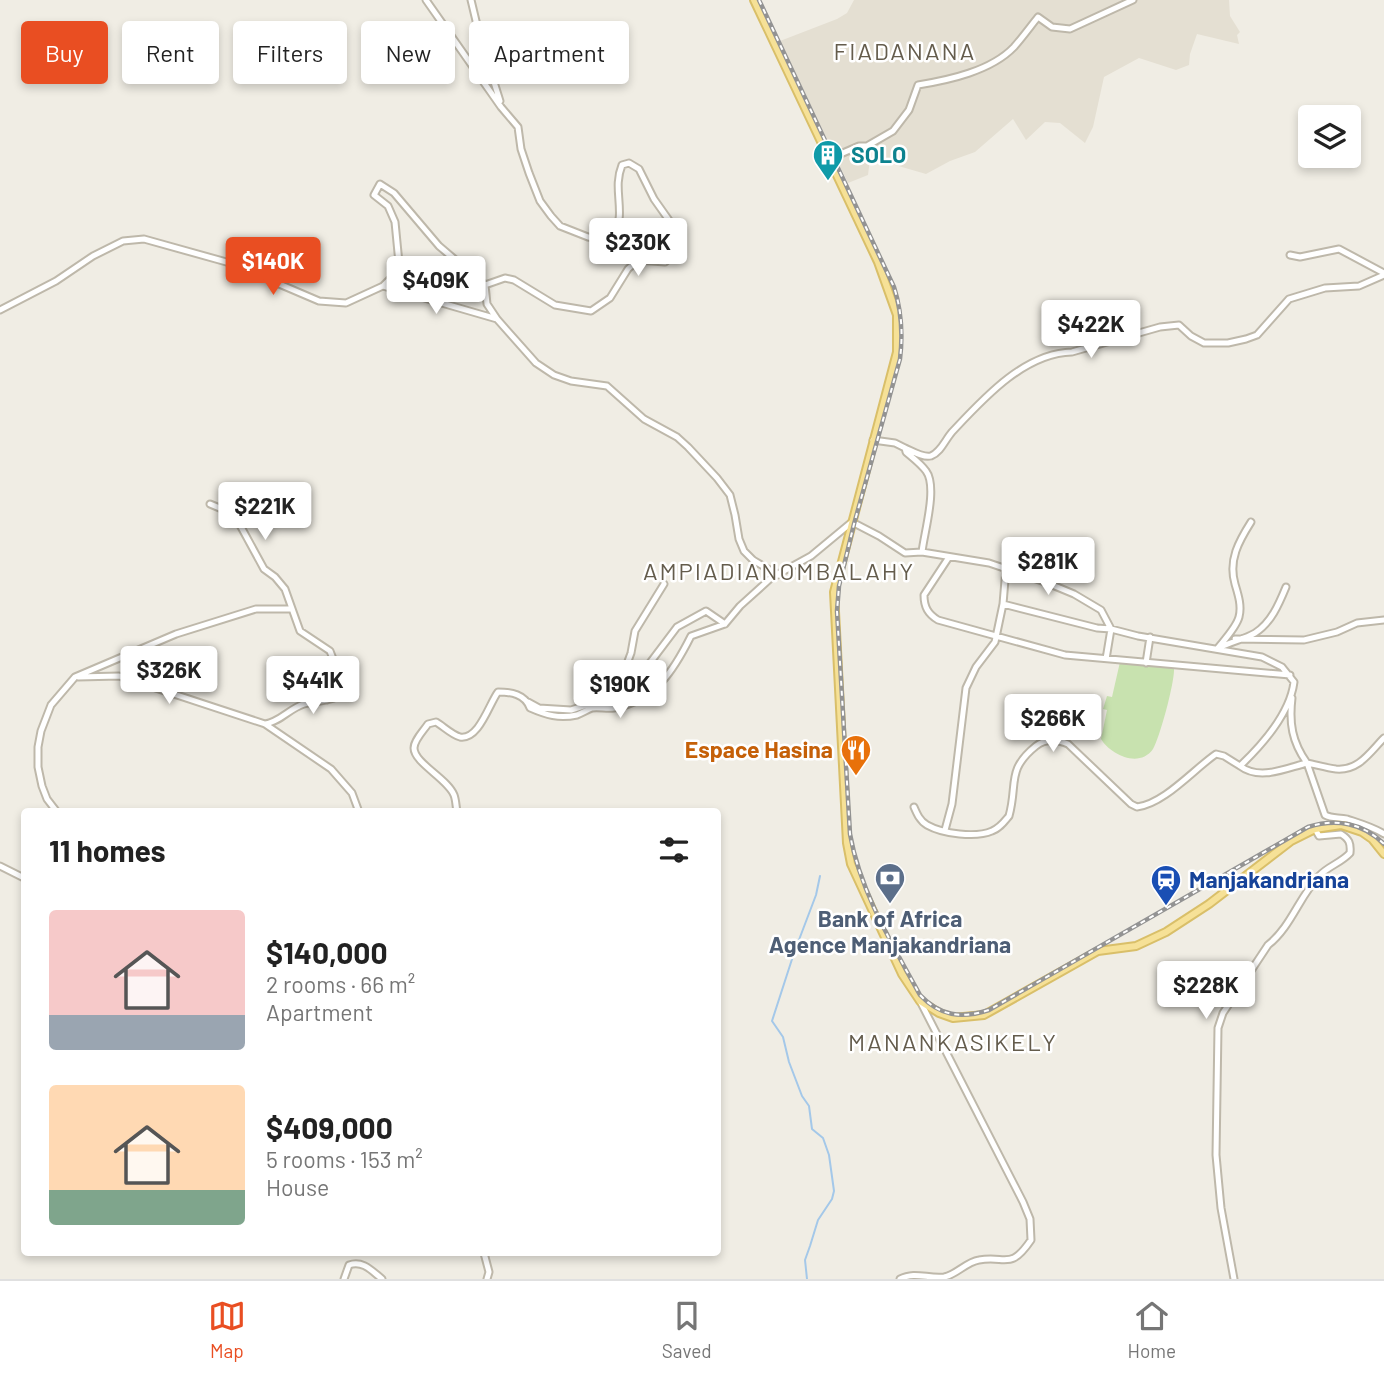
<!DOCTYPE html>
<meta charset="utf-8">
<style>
:root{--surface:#fff;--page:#f6f6f6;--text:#222;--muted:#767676;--line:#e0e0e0;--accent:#e94e22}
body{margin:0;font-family:Barlow,sans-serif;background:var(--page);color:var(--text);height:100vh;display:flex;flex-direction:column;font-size:26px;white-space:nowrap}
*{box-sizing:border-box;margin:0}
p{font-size:23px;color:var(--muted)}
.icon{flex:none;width:38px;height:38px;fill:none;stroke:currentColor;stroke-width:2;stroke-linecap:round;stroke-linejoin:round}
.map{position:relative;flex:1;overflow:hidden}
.drawer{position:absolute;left:21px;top:808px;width:700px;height:448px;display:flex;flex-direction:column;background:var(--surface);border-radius:7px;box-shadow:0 4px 10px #0003}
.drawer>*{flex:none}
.top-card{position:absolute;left:21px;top:21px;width:700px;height:63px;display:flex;gap:14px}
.tools{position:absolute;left:1298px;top:105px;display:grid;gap:14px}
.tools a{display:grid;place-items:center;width:63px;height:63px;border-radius:7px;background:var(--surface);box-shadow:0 4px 10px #0003;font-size:35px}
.price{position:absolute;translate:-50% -60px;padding:0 16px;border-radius:7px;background:#fff;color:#222;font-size:23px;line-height:46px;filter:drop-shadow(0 2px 4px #0008)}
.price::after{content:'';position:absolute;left:50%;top:42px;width:21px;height:16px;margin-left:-10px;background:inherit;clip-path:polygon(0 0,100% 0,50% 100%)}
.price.on{background:var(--accent);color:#fff}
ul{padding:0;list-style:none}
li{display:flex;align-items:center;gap:21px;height:175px;padding:0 28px}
li span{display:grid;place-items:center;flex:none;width:196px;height:140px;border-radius:7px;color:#555}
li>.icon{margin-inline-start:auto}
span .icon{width:84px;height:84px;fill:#fffc;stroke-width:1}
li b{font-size:30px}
h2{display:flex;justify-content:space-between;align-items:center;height:84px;padding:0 28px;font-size:30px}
.tag{padding:0 24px;border-radius:7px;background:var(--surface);box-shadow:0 4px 10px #0003;font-size:24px;line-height:63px}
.tag.on{background:var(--accent);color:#fff}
.menu{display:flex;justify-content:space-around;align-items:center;height:98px;border-top:2px solid var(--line);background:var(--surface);font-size:19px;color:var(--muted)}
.menu a{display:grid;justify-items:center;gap:4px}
.menu .on{color:var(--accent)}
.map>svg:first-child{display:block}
.residential{fill:#e4dfd2}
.green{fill:#c8e2af}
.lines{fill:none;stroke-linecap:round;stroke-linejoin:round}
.stream{stroke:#a4c8e9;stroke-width:2}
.minor-casing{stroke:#beb8aa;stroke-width:9}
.major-casing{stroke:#d9bf69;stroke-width:10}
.minor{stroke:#fff;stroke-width:5}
.major{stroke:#f6e197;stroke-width:6}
.rail-casing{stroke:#939393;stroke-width:4.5}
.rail{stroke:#fff;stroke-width:2;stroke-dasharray:5;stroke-linecap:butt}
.labels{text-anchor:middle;stroke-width:5;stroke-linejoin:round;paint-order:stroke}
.culture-label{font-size:23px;font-weight:bold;fill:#0d838f;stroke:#fff;text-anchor:start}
.food-label{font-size:23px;font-weight:bold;fill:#c56008;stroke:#fff;text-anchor:end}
.transit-label{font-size:23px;font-weight:bold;fill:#164399;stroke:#fff;text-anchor:start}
.service-label{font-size:23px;font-weight:bold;fill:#4e5e75;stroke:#fff}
.neighbourhood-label{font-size:24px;letter-spacing:2px;fill:#645c4c;stroke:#fff}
</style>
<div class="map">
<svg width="1384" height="1279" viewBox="0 0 1384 1279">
<rect width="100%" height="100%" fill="#f0ede4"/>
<path class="residential" d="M854 0H1229L1230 16 1240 32 1237 35 1239 44 1197 34 1190 54 1189 65 1176 70 1139 58 1104 77 1093 127 1085 143 1060 123 1045 122 1026 140 1013 119 975 152 950 161 926 174 895 165 882 157 870 159 868 175 848 183 780 41 837 19 847 13Z"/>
<path class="green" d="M1120 662 1174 668C1175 681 1160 737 1153 749 1139 769 1110 754 1101 739L1107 710 1103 709 1107 696 1112 697Z"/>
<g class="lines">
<path class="stream" d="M807 1279 805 1260 810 1246 818 1220 832 1199 834 1191 829 1155 823 1138 812 1129 809 1106 802 1096 789 1062 783 1037 772 1021 794 953 816 895 820 876"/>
<g class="minor-casing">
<path id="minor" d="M426 0 501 107 518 127 521 149 529 173 540 201 551 216 560 226 588 237 605 240 615 236C626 208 612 190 622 165L629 163 639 169 654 199 678 233 679 250 665 262 638 260 628 269 610 298 591 311 555 305 514 280 505 278 485 285 487 304 497 319 536 363 554 375 571 381 607 386 644 419 677 437 688 447 717 478 730 495 735 515 739 539 744 551 753 560 778 575
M471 0 488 71 494 82 500 101
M829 159 859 146H867L893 131 909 110 918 85C949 80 991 71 1014 47 1022 38 1030 27 1038 17L1052 27 1070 29 1133 0
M1290 255 1300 257 1339 249 1384 273
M383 286 497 319
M0 310 56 281 93 256 123 241 144 239 230 263 319 301 346 303 383 286 392 277 399 263 395 222 388 206 374 195 380 184 394 193 439 246 485 285
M873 440 895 443 905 448 906 452C913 458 921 464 926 471 938 487 924 533 922 552L989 563 1045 582 1074 594 1101 610 1111 629 1138 636 1262 657 1282 667 1294 682C1290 714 1262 745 1240 766 1260 781 1286 768 1307 763L1325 815C1332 819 1339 817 1347 819 1359 823 1373 827 1384 834
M905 448C912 451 923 458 931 456 941 452 945 440 952 432 983 399 1024 353 1072 352L1160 327 1179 325 1191 336 1204 343H1228L1246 339 1257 335 1289 299 1325 288 1359 286 1384 275
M210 504 234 514 264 569 275 577 285 589 300 631 330 651 335 664V678L334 686 327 700
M949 557 924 595C924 607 928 614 938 620L1065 655 1290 675
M1006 568 1003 604 1097 628 1111 629 1106 659
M1235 639 1304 640 1337 632 1357 623 1384 620
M1219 648C1230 642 1245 639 1255 633 1271 623 1279 604 1286 587
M1217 649C1224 640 1236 628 1239 617 1242 606 1238 594 1235 584 1228 560 1239 541 1251 522
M1146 663 1150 637
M78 677 119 676 265 724 331 769 352 793 359 812
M612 695 617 691 631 653 635 631 664 584
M1292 698C1289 723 1292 742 1307 763 1317 765 1327 768 1336 769 1359 771 1370 752 1384 738
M528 702 539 708 571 710 628 692 677 627 706 611 725 624
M265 724C280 722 290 708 304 704 317 700 337 702 345 690
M914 807C917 814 920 821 927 825 943 834 976 838 992 831 1000 828 1004 822 1009 816 1018 784 1006 770 1036 746 1046 738 1058 740 1068 744L1131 804 1137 807C1164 804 1194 769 1216 754L1224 756 1240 766
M57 812 47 799 42 786 38 767V747L41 731 51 705 75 677 176 634 256 609H292
M457 812C456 807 456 800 454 795 448 779 414 763 414 748 414 740 424 730 428 724L436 722C443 726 452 735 460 737 479 740 489 704 498 692 511 692 525 694 530 708 546 715 559 719 577 715 582 713 587 710 592 708 599 707 607 709 614 708 655 701 674 670 691 636L725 624 740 606 771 578 811 556 852 522 879 536 905 553 922 552
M945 830 952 804 966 688 976 667 995 642 1003 604
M0 866 24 878
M484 1253 489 1272 487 1279
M344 1279 349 1265C363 1260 372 1271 382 1279
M900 1279C915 1271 928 1279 944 1277 956 1275 966 1262 979 1260 1006 1255 1010 1271 1031 1240L1030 1219 1023 1202 920 1001
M1234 1279 1221 1208 1216 1155 1218 1028 1223 1013 1268 945C1291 927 1299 897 1319 876 1328 866 1341 863 1350 853 1351 843 1349 839 1341 834L1319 836 1315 829"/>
</g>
<g class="major-casing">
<path id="major" d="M754 0 878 262 897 315V352L834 592 847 843 851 864 902 974 920 1001 939 1013 953 1018 984 1015 1098 951 1136 946 1166 932 1209 904 1291 841 1315 829 1341 825 1362 832 1372 839 1384 854"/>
</g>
<use href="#minor" class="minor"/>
<use href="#major" class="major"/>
<g class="rail-casing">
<path id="rail" d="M759 0 894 287C902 312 903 334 900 359L854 524 839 586 837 611 850 834C860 891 892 944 920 995 940 1016 961 1019 989 1010L1308 827C1336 818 1363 823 1384 844"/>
</g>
<use href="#rail" class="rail"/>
</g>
<defs>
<g id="building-pin" transform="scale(1.575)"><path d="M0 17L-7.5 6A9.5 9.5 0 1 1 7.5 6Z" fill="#0f9aa8" stroke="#fff"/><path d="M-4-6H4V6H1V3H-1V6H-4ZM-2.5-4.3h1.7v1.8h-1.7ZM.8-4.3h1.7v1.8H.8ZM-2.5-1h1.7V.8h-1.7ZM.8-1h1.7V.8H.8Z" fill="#fff"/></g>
<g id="restaurant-pin" transform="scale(1.575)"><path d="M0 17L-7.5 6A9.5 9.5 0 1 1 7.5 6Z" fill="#e8710a" stroke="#fff"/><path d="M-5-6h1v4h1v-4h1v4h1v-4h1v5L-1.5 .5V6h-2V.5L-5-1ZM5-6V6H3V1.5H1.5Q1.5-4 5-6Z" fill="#fff"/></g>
<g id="bank-pin" transform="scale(1.575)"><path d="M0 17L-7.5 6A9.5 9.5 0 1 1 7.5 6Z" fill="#5c6f8a" stroke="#fff"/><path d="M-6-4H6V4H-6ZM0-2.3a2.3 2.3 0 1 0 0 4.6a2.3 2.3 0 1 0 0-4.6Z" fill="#fff"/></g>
<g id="station-pin" transform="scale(1.575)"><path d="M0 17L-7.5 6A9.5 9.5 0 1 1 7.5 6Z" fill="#1a4fb4" stroke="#fff"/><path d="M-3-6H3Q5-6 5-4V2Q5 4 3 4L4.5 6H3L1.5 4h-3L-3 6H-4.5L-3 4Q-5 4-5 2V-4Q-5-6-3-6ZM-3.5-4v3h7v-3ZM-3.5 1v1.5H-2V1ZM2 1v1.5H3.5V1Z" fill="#fff"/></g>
</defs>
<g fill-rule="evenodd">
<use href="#building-pin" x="828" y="155"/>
<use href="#restaurant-pin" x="856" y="750"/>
<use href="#bank-pin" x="890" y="878"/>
<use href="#station-pin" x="1166" y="880"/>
</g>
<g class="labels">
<g class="culture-label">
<text x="851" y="163">SOLO</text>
</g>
<g class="food-label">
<text x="833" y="758">Espace Hasina</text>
</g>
<g class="transit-label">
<text x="1189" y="888">Manjakandriana</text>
</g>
<g class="service-label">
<text x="890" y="927">Bank of Africa<tspan x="890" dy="26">Agence Manjakandriana</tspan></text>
</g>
<g class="neighbourhood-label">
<text x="905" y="60">FIADANANA</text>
<text x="779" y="580">AMPIADIANOMBALAHY</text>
<text x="953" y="1051">MANANKASIKELY</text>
</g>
</g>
</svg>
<div class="tools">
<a><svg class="icon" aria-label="layers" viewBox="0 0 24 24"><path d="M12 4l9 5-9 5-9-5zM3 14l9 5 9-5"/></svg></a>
</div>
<b class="price" style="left:638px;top:278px">$230K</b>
<b class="price on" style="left:273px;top:297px">$140K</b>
<b class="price" style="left:436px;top:316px">$409K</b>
<b class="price" style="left:1091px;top:360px">$422K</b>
<b class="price" style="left:265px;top:542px">$221K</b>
<b class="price" style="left:1048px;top:597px">$281K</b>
<b class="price" style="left:169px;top:706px">$326K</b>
<b class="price" style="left:313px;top:716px">$441K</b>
<b class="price" style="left:620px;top:720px">$190K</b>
<b class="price" style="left:1053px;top:754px">$266K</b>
<b class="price" style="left:1206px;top:1021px">$228K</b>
<div class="top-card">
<a class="tag on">Buy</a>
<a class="tag">Rent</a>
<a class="tag">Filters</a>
<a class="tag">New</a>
<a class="tag">Apartment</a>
</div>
<section class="drawer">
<h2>11 homes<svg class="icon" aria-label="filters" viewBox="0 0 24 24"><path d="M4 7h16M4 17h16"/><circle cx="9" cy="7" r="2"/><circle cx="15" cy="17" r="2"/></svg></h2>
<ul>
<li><span style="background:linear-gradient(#f6c9c9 75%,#9aa5b1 0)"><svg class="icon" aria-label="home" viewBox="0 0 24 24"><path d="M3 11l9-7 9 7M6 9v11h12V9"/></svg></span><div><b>$140,000</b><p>2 rooms · 66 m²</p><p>Apartment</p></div></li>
<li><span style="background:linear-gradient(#ffd9b3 75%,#7fa58c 0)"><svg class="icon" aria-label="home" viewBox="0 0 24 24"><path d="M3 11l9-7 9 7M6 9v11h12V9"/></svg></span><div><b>$409,000</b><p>5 rooms · 153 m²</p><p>House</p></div></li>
</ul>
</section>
</div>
<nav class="menu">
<a class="on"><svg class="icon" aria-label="map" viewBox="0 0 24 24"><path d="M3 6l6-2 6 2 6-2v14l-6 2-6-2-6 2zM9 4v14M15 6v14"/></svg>Map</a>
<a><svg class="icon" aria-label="saved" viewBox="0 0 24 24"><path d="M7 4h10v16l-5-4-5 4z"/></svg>Saved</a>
<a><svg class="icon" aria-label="home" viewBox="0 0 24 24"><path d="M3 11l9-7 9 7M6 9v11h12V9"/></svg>Home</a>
</nav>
